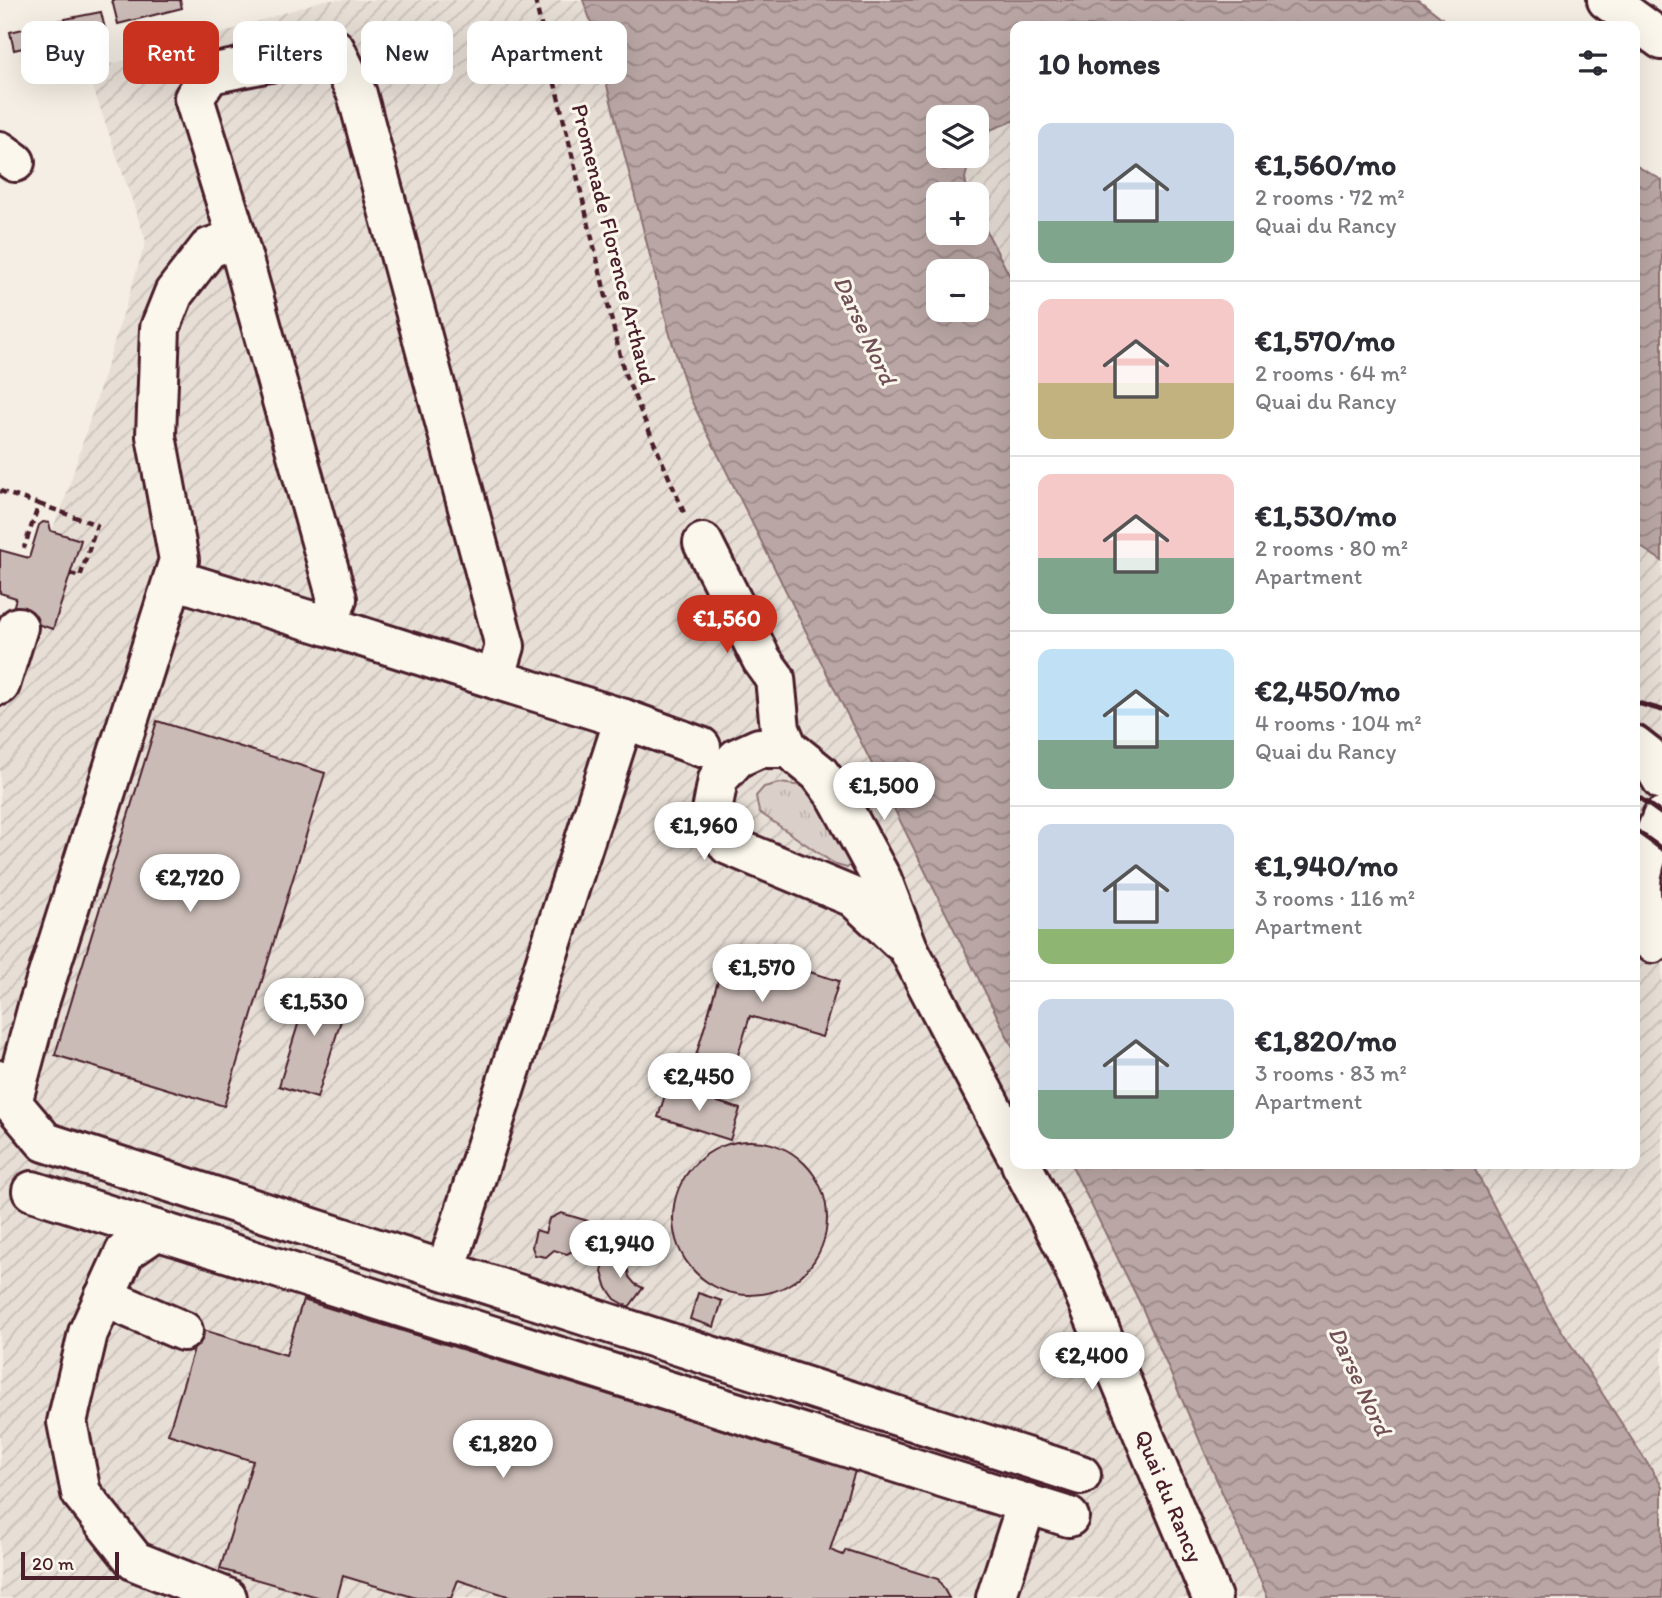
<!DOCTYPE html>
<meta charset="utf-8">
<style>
:root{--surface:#fff;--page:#f2f2f3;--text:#2b2b33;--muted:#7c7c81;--line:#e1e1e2;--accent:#c8321e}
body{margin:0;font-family:Itim,sans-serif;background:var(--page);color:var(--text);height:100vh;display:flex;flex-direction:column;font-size:26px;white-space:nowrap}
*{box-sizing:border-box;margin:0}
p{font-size:23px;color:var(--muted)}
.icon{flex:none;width:38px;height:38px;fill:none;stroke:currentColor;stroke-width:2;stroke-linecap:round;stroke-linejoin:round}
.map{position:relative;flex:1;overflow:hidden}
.panel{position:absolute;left:1010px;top:21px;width:630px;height:1148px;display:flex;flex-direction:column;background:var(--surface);border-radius:14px;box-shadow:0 7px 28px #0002}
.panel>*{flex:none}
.hud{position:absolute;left:21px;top:21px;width:665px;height:63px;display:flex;gap:14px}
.buttons{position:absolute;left:926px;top:105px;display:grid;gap:14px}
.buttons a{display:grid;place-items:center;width:63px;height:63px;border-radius:14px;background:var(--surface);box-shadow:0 7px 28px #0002;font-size:35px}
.scale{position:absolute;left:21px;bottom:18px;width:98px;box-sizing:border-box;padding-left:7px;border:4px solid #4a1f2b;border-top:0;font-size:19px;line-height:24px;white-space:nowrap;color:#4a1f2b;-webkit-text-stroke:5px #fbf7ec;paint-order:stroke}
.price{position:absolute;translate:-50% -60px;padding:0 16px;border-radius:24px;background:#fff;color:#222;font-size:23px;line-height:46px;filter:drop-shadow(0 2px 4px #0008)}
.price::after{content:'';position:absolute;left:50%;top:42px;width:21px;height:16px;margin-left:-10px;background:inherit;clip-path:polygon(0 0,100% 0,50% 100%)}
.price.current{background:var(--accent);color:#fff}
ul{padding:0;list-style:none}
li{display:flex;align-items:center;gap:21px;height:175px;padding:0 28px}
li+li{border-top:2px solid var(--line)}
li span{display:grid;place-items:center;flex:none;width:196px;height:140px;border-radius:14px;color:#555}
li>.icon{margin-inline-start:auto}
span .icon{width:84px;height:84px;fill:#fffc;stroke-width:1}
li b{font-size:30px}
h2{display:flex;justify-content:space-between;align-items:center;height:84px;padding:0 28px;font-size:30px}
.pill{padding:0 24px;border-radius:14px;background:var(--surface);box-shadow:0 7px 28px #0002;font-size:24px;line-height:63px}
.pill.current{background:var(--accent);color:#fff}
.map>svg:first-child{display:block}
.industrial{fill:url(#industrial-furrows);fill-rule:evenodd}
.grass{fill:url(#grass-tufts);stroke:#92787a;stroke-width:2}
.water{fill:url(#water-waves);stroke:#8d7174;stroke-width:2;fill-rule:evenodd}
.building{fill:#cabbb6;stroke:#4a1f2b;stroke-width:2}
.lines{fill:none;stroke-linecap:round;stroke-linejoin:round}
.minor-casing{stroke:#4a1f2b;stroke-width:44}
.path{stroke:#4a1f2b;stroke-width:4.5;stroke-dasharray:7 5;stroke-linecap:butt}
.minor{stroke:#fbf7ec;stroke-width:38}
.rail{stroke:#4a1f2b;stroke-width:5}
.labels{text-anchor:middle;stroke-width:6;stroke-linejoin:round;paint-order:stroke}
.street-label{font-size:23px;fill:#4a1f2b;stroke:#fbf7ec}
.water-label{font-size:24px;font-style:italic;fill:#714f56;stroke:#fbf7ec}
</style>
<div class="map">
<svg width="1662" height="1598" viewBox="0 0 1662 1598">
<defs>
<pattern id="industrial-furrows" width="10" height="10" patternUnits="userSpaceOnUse" patternTransform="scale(1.75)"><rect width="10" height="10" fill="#e7dfd6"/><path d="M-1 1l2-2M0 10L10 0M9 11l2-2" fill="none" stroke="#c8bfb8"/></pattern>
<pattern id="grass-tufts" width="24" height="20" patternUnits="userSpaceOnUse" patternTransform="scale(1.75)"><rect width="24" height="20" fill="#dbd0c9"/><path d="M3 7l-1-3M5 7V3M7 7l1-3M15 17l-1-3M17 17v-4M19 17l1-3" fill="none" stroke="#bdb2ad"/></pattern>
<pattern id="water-waves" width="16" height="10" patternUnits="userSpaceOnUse" patternTransform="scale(1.75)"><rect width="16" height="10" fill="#baa7a5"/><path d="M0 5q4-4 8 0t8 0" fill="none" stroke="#998787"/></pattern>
</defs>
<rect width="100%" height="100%" fill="#f4eee4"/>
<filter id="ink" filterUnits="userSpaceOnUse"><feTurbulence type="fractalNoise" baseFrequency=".0143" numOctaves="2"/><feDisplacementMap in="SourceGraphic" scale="14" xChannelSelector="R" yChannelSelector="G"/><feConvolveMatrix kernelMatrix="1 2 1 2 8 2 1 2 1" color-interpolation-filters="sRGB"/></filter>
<g filter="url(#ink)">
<path class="industrial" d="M324 0H684L1015 112V1164H1634L1635 543 1662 561V1598H0V654L65 499 146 241 87 70 191 43ZM938 117H976V156H938ZM938 194H976V233H938ZM938 271H976V310H938Z"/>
<path class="grass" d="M780 783 803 786 823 799 852 864 847 868 836 865 759 812 756 796 764 787Z"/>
<path class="water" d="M583 0H1419L1452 26H1015V120L990 130 977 145 976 117H938V156H971L965 178 968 194H938V233H976L977 213 1015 286V1052L689 396 670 335 591 22ZM938 271H976V310H938Z
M1635 165 1662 180V561L1635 543Z
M1071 1164H1472L1549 1311 1662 1486V1598H1268L1141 1305Z"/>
<path class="building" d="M112 0H180L182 8 118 24Z
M101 12 105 29 69 37 65 19Z
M62 20 66 38 14 50 10 32Z
M43 522 49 523 51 531 81 540 53 629 11 616 16 598 0 593V550L29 558 39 525Z
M157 721 325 773 224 1106 55 1055Z
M728 947 839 981 822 1037 750 1016 733 1071 695 1059Z
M312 979 350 991 317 1098 279 1086Z
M668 1086 740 1109 730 1140 658 1117Z
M673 1218a77 77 0 1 1 154 0a77 77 0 1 1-154 0Z
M561 1213 588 1221 580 1247 567 1254 554 1250 546 1257 535 1255 532 1247 536 1230 545 1233 549 1219Z
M605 1255 629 1256 627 1264 629 1277 635 1284 643 1288 629 1307 615 1299 607 1288 602 1272Z
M698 1293 722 1301 714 1327 690 1319Z
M303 1300 855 1471 830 1550 843 1555 846 1550 938 1579 949 1598H514L458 1580 451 1598H416L343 1576 337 1598H321L220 1569 253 1461 168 1434 200 1329 286 1355Z"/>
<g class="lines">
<g class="minor-casing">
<g id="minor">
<path d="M1607 0 1662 40"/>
<path d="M0 151 15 162"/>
<path d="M703 543 762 660 775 678 780 729 788 748 819 773 837 797 882 880 908 948 1015 1152"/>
<path d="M173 579 328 626"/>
<path d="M0 685 18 627"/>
<path d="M624 719 701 747"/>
<path d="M1634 745 1648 756 1662 780"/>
<path d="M788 748H759L737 758 718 779 712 811 728 845 853 897 900 941"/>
<path d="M1653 943C1648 927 1642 910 1641 893 1639 866 1653 842 1662 817"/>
<path d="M3 1080 12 1103 45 1142 1081 1475"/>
<path d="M12 1103 38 1006 179 560 156 436 160 328 174 293 209 248 237 238 194 98 210 74 335 49 357 94 505 646 495 679 328 626 337 599 237 238"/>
<path id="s1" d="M1021 1164 1065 1247 1212 1598"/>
<path d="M32 1191 1069 1517"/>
<path d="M157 1230 125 1252 88 1333 67 1422 81 1493 135 1561 227 1598"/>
<path d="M446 1270 624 719 495 679"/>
<path d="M104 1297 183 1331"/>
<path d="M996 1598 1027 1503"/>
</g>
</g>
<path class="path" d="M535 0 624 372 685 515
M0 491 39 504 24 548
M39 504 97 525 80 577 70 574"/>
<use href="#minor" class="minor"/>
<path class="rail" d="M1634 702 1662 710
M1634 794 1662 814
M1634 829 1662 849"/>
</g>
</g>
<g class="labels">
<g class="street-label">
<text transform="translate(614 244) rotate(76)" y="8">Promenade Florence Arthaud</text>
<text dy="8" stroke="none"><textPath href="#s1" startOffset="364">Quai du Rancy</textPath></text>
</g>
<g class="water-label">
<text transform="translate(865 330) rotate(65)" y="8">Darse Nord</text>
<text transform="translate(1360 1381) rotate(65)" y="8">Darse Nord</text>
</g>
</g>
</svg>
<div class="buttons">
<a><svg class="icon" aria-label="layers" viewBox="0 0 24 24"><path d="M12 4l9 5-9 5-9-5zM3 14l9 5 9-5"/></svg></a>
<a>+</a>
<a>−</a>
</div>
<div class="scale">20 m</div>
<b class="price current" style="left:727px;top:655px">€1,560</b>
<b class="price" style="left:884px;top:822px">€1,500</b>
<b class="price" style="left:704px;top:862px">€1,960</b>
<b class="price" style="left:190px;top:914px">€2,720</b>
<b class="price" style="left:762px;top:1004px">€1,570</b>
<b class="price" style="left:314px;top:1038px">€1,530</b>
<b class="price" style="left:699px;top:1113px">€2,450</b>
<b class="price" style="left:620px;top:1280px">€1,940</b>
<b class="price" style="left:1092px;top:1392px">€2,400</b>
<b class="price" style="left:503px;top:1480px">€1,820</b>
<div class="hud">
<a class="pill">Buy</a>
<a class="pill current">Rent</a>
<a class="pill">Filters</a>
<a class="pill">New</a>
<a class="pill">Apartment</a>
</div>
<section class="panel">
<h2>10 homes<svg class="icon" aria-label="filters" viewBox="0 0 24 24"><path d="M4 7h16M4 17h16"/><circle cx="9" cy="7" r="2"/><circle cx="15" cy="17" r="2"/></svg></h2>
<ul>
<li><span style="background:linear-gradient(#c9d6e8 70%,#7fa58c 0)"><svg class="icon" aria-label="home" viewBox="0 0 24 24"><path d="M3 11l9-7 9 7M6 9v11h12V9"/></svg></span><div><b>€1,560/mo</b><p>2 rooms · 72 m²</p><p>Quai du Rancy</p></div></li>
<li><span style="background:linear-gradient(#f6c9c9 60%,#c2b280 0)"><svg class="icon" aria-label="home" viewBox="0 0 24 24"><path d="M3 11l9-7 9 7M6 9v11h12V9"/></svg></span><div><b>€1,570/mo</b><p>2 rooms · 64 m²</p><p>Quai du Rancy</p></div></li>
<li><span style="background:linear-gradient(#f6c9c9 60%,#7fa58c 0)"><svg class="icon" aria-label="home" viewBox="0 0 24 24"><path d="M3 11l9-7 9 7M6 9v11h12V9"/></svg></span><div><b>€1,530/mo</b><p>2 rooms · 80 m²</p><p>Apartment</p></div></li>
<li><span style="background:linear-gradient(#bfe0f5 65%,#7fa58c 0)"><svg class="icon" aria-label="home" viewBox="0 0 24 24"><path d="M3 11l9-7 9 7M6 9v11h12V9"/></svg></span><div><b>€2,450/mo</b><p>4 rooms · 104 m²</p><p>Quai du Rancy</p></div></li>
<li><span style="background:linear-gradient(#c9d6e8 75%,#8fb573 0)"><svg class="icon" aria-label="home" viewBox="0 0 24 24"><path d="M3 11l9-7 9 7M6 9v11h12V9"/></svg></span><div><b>€1,940/mo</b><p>3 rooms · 116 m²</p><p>Apartment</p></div></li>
<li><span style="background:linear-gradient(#c9d6e8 65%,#7fa58c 0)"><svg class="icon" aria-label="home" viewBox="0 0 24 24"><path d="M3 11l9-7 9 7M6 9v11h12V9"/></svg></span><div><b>€1,820/mo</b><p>3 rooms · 83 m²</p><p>Apartment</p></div></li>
</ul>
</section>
</div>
